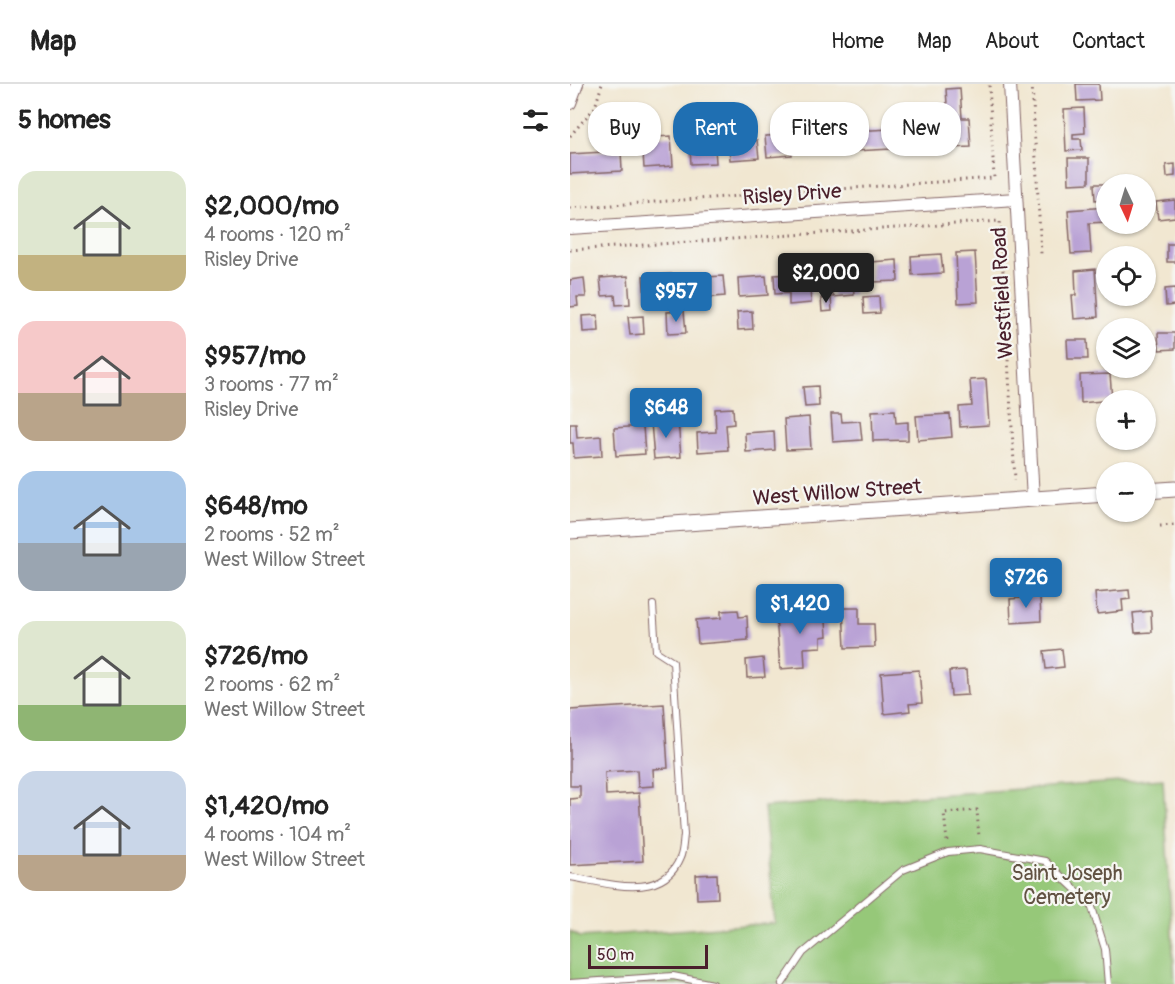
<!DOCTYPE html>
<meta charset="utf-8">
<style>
:root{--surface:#fff;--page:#f2f2f2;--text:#222;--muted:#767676;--line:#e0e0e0;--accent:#1f6fb2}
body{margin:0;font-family:Pangolin,sans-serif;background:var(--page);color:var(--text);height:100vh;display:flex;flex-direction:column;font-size:22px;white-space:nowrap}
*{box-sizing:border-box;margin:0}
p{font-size:20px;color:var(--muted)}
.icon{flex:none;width:33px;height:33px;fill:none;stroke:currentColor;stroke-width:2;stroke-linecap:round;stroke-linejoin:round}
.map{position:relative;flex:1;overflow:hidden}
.sheet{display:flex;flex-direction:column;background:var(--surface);width:570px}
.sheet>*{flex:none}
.hud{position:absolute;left:18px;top:18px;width:496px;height:54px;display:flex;gap:12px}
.needle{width:39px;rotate:176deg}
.tools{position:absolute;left:526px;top:90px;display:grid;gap:12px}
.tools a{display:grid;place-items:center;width:60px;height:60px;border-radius:50%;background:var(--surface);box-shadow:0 2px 4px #0004;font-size:30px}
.scale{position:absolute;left:18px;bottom:15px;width:120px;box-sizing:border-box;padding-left:6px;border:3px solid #4a1f2b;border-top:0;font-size:16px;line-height:21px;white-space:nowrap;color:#4a1f2b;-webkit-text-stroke:4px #f6f6f2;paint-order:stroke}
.price{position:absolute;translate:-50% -51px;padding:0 14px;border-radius:6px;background:var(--accent);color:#fff;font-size:20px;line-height:39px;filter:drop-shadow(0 2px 3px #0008)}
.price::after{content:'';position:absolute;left:50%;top:36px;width:18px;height:14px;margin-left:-9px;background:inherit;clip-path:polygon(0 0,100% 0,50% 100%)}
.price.on{background:#222;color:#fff}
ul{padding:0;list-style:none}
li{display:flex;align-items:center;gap:18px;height:150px;padding:0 18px}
li span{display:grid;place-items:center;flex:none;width:168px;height:120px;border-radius:18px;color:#555}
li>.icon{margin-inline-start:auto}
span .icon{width:72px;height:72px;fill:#fffc;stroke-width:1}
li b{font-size:26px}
h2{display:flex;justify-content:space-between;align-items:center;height:72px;padding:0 18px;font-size:26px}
.tag{padding:0 21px;border-radius:24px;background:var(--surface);box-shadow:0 2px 4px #0004;font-size:21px;line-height:54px}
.tag.on{background:var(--accent);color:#fff}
header{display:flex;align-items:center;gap:36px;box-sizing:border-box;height:84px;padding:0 30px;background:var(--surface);border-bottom:2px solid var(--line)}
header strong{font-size:28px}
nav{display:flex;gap:33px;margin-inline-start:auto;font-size:21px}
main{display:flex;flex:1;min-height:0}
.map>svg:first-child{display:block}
.green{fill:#96c879;stroke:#707452;stroke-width:1.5}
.building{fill:#b9a2d5}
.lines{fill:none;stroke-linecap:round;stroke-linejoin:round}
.service-casing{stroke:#846565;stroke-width:8}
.minor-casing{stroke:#846565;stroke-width:14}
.tertiary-casing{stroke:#846565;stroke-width:17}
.path{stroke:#846565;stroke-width:3;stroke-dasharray:1.5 4.5;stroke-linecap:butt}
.service{stroke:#fff;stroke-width:6}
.minor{stroke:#fff;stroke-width:12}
.tertiary{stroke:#fff;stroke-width:15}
.labels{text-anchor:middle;stroke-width:4.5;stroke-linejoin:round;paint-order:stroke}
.street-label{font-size:21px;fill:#4a1f2b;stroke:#f6f6f2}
.park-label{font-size:21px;fill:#615242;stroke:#f6f6f2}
</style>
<header>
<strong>Map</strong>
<nav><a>Home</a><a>Map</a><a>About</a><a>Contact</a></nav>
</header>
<main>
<section class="sheet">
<h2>5 homes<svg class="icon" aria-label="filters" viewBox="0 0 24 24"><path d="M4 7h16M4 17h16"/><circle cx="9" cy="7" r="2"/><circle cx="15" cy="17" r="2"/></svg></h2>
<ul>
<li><span style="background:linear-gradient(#dfe7d0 70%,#c2b280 0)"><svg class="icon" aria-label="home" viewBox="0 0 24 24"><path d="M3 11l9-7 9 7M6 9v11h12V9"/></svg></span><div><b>$2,000/mo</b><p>4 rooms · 120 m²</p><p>Risley Drive</p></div></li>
<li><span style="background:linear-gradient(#f6c9c9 60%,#b9a48a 0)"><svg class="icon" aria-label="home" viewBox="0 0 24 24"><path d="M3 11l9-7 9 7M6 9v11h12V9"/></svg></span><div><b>$957/mo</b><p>3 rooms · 77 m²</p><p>Risley Drive</p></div></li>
<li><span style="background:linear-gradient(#a9c7e8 60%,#9aa5b1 0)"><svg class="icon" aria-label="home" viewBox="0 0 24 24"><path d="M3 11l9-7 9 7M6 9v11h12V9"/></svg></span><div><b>$648/mo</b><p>2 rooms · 52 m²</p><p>West Willow Street</p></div></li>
<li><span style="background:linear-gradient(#dfe7d0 70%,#8fb573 0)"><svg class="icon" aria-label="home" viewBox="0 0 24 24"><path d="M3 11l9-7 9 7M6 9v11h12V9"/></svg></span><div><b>$726/mo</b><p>2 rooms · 62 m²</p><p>West Willow Street</p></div></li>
<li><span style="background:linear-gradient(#c9d6e8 70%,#b9a48a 0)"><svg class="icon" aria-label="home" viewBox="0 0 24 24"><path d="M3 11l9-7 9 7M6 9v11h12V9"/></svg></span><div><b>$1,420/mo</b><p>4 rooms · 104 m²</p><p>West Willow Street</p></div></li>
</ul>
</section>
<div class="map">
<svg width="605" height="900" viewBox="0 0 605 900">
<rect width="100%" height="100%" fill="#f6f6f2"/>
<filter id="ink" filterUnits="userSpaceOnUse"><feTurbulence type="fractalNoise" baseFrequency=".0167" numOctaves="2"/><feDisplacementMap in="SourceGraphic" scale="12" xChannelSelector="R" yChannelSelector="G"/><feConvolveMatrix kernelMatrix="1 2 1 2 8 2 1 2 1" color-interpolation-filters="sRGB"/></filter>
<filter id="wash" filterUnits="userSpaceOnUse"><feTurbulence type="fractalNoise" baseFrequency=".008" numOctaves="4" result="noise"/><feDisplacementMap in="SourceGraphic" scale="24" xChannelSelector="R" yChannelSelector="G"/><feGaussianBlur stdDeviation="1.35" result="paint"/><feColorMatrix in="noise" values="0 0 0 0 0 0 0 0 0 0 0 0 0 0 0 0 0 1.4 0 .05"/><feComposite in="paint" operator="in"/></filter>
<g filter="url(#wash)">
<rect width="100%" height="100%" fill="#f1e7d1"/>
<path class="green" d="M593 695 605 900H0V847L10 853 205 839 194 723Z"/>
<g id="blocks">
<path class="building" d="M506 0H529L530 16 507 17Z
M390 4 392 34H399L401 63 380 64 376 5Z
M514 24 515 49 503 50V55H511L512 66 496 67 494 25Z
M143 25 144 43 128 44 127 26Z
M233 25 235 45 220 46 218 27Z
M345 36 346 44H352L354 64 328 66 326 37Z
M162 44 163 57 187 56 189 74 160 76 159 62H152L151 45Z
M320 45 321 65 285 67 283 47Z
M275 47 276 67 241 69 239 50Z
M144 49 146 79 121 80 119 51Z
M221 51 222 71 197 73 195 52Z
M101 52 103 82 74 84 72 54Z
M51 67 52 87 0 90V70Z
M498 74H519V99L499 100Z
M605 80V92L597 93 596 81Z
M524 100H537V115L525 116Z
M605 116V133L588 135 586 118Z
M537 123V138L519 139 521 169 501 170 498 126Z
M597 160H605V178H597Z
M405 168 408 218 388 219 386 169Z
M371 170 373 189 342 191 341 172Z
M327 176 328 197 302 198 301 178Z
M282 183 284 211 263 213V204H255L253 185Z
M525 185 528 233 504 235 502 211H506L505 187Z
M239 189 241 219 219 221V209L205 210 204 191Z
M102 190 103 211 75 213 73 192Z
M58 192 60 220 46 221 45 211 32 212 30 194Z
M153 192 155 212 118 215 117 194Z
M196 192 198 211 169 213 168 194Z
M14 194 16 213H7L8 222 0 223V196Z
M605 204V221L596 222 595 205Z
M309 212 310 229 294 230 293 213Z
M261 213 262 227 252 228 251 214Z
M114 227 116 249 98 250 97 228Z
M182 227 183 245 168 246 167 228Z
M28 231 29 247 13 248 12 232Z
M73 232 74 250 60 251 58 233Z
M588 249H605V265L589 266Z
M497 256H517L518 275H498Z
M540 290 542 316 511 319 510 291Z
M416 295 419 341 390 343 389 323 402 322 400 296Z
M248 302 249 322 235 323 233 303Z
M163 324 164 340 156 341 158 366 128 368 127 349 146 348 145 325Z
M325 326 326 339 338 338V356L303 357 302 327Z
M261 330H271L272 338 290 337 292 356 263 358Z
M380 330 382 353 348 356 346 332Z
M239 333 241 365 216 366 214 335Z
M108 336 111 373 84 375 81 338Z
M0 340H6L7 354 31 352 32 372 4 374 3 359H0Z
M73 342 75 370 46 372 44 344Z
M204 347 205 366 176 368 175 349Z
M559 506 560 515 552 516 553 527 527 530 525 509Z
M452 507H461V513H470L471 537 441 539 440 515 452 514Z
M255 521 257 552 251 553V563L234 564 235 583 210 585 206 532 235 529V522Z
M273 524H289V540H304L305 563 275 564Z
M168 526 169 533 177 532 178 556 128 560 126 536 151 534V527Z
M581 527 582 548 565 549 563 529Z
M492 565 494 583 476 585 474 567Z
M193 574 195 593 177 594 176 576Z
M349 586 352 619 339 620 340 627 314 630 311 589Z
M396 586 398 611 381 612 379 587Z
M94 620 98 684 83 685 84 702 68 703 67 686 35 688 36 711 69 709 73 777 0 781V715L10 714V702H0V626Z
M147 790 148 814 127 815 126 791Z"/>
</g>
</g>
<g filter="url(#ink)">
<use href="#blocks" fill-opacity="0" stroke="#846565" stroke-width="1.5"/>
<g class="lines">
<g class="service-casing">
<path id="service" d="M0 793C35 798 92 819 110 774 113 768 113 758 114 751L103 578 86 567 83 521
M0 899 103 892 143 900
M212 900 233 869 333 786 378 768 410 765 475 777 521 820 535 865 538 900"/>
</g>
<g class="minor-casing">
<path id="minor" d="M440 0 463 415
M0 19 7 0
M0 144 446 115"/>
</g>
<g class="tertiary-casing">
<path id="tertiary" d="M576 407 605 405
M0 447 537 410"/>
</g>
<path class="path" d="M462 0 471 170
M0 52 25 23 32 0
M0 124 424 94 419 0
M0 166 430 137 445 396
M590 442 605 441
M377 757 374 729 407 726 409 754"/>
<use href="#service" class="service"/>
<use href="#minor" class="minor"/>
<use href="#tertiary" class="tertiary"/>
</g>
</g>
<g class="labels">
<g class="street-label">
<text transform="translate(222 110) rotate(-4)" y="7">Risley Drive</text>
<text transform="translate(432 209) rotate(-93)" y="7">Westfield Road</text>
<text transform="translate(267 408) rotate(-4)" y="7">West Willow Street</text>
</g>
<g class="park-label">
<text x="497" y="796">Saint Joseph<tspan x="497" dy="24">Cemetery</tspan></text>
</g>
</g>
</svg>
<div class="tools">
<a><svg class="needle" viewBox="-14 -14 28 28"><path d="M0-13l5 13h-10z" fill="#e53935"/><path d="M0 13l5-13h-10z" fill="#767676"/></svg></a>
<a><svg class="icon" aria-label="locate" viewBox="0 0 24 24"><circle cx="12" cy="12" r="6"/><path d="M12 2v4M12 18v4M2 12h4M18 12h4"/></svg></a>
<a><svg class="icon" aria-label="layers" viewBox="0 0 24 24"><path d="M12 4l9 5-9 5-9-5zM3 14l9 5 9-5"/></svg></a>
<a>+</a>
<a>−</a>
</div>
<div class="scale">50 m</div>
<b class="price on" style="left:256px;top:220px">$2,000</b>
<b class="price" style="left:106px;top:239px">$957</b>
<b class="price" style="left:96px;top:355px">$648</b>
<b class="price" style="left:456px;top:525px">$726</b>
<b class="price" style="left:230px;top:551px">$1,420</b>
<div class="hud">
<a class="tag">Buy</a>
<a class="tag on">Rent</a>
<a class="tag">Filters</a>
<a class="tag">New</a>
</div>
</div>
</main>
